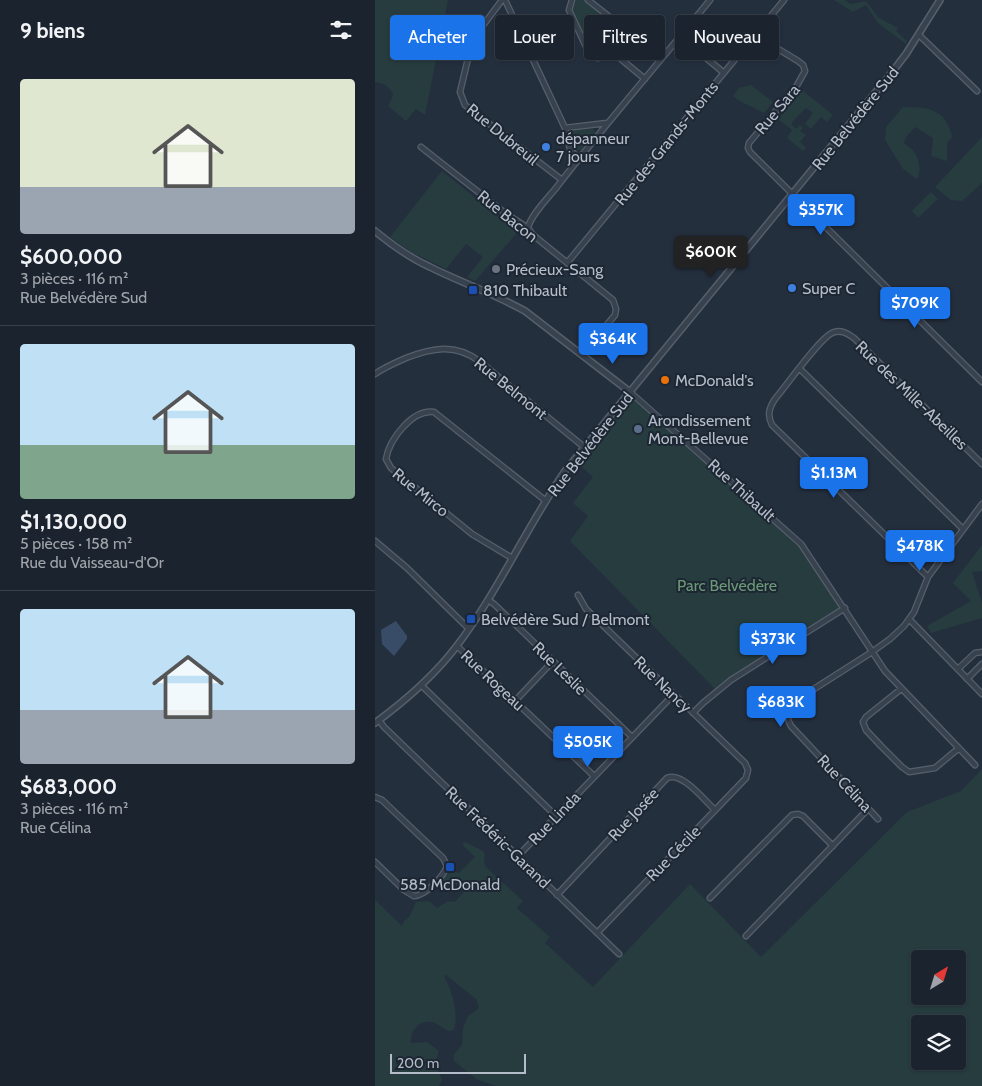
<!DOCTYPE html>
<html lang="fr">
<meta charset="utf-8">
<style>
:root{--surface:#1b232e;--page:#282f3a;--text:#f1f3f6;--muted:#a0a4aa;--line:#39404a;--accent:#1a73e8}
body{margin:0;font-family:Cabin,sans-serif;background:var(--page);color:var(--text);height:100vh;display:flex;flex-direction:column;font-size:19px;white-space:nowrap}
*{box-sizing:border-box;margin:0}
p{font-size:16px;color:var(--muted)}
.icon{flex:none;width:28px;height:28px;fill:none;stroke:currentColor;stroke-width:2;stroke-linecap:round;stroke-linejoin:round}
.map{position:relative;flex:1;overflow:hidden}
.sheet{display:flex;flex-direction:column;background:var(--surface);width:375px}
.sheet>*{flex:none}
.guide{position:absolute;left:15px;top:15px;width:475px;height:45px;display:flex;gap:10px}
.needle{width:32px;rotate:38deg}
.controls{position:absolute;left:536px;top:950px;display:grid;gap:10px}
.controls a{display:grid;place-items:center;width:55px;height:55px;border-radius:5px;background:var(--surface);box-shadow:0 1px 4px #0004,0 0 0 1px var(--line);font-size:25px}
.scale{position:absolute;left:15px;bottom:12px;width:136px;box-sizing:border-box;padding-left:5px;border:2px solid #b4bcc9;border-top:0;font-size:14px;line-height:18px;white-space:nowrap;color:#b4bcc9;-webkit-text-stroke:4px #1d2633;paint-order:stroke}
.price{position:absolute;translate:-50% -42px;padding:0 11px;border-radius:5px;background:var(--accent);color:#fff;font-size:16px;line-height:32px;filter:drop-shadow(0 1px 2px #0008)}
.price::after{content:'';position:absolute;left:50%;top:30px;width:15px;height:11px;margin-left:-8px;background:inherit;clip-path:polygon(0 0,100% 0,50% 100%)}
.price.active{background:#222;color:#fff}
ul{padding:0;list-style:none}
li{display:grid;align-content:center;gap:10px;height:265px;padding:0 20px}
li+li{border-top:1px solid var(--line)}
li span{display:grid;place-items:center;height:155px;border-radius:5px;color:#555}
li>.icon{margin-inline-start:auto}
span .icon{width:90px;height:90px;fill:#fffc;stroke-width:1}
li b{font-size:21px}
h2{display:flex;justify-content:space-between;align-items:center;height:60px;padding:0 20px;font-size:21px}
.chip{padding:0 18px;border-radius:5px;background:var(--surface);box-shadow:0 1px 4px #0004,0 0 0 1px var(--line);font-size:18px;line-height:45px}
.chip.active{background:var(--accent);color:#fff}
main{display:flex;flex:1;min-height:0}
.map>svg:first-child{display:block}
.green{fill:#263c3f;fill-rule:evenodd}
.water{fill:#394c67}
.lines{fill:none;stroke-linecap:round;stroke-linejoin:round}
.minor-casing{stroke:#565f6c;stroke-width:7}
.tertiary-casing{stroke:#565f6c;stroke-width:8}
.minor{stroke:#38414e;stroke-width:4.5}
.tertiary{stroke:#38414e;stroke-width:5}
.shop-dot{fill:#3f7fe0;stroke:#1d2633;stroke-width:2}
.worship-dot{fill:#6b7280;stroke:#1d2633;stroke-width:2}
.transit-dot{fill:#1a4fb4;stroke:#1d2633;stroke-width:2}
.food-dot{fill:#e8710a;stroke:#1d2633;stroke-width:2}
.service-dot{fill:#5c6f8a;stroke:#1d2633;stroke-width:2}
.labels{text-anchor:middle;stroke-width:4;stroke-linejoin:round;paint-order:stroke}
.street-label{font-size:16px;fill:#b4bcc9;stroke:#1d2633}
.poi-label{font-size:16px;fill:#b4bcc9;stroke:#1d2633;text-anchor:start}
.park-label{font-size:16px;fill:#6b9a76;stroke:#1d2633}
</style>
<main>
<section class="sheet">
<h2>9 biens<svg class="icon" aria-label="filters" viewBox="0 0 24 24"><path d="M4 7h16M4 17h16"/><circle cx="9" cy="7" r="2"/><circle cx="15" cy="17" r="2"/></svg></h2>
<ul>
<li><span style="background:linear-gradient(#dfe7d0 70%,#9aa5b1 0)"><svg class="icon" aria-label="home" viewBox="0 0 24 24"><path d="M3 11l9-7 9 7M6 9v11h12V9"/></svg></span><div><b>$600,000</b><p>3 pièces · 116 m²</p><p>Rue Belvédère Sud</p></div></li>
<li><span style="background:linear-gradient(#bfe0f5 65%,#7fa58c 0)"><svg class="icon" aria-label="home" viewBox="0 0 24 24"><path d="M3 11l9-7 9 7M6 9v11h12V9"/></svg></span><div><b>$1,130,000</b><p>5 pièces · 158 m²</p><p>Rue du Vaisseau-d'Or</p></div></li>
<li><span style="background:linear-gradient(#bfe0f5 65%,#9aa5b1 0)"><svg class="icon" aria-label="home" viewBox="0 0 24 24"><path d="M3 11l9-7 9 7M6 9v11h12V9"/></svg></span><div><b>$683,000</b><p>3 pièces · 116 m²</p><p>Rue Célina</p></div></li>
</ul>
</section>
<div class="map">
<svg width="607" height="1086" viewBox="0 0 607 1086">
<rect width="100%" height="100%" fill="#242f3e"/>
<path class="green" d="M0 0H73L50 115 41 109 31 121 13 106 18 95C15 86 9 84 0 82Z
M202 0H209L242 28C242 40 231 49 221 55L216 53 198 12 197 7Z
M459 0H470L475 4 491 1 504 18 523 28 521 31 532 41 531 44 503 23 491 5 478 12Z
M376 85 398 102 389 113C379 107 367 104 358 96L364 88Z
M427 90 458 115 452 122 446 117 436 129 430 124 438 113 431 108 417 122V125L421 129 425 125 428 128 425 131 431 135 425 142 431 148 428 151 412 138 417 130 403 119Z
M528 107C554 107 571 109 577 137L572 143V161L556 156 558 138 540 127 531 137 529 143C532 146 537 148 539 152 544 158 547 172 542 179L528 169 510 140 511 127Z
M219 129 220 132 206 150H201L197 132 199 130Z
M607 137V183L587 201 576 200 560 187Z
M67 171 138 228 141 234 100 281 92 277 108 257 91 244 71 269 36 252 15 237Z
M556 192 563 199 543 218 537 211Z
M255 392 423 540 470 608 342 691 195 541 213 516 198 503 218 477 199 460Z
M607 545V571L597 572 607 603V618L556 633 552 626 596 601 578 583Z
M607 769V1086H121L101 1079 79 1061V1054L87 1045 88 1028 93 1016 104 1008 101 999 71 975 69 976C77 991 84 1013 79 1030L74 1031C68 1029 61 1022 56 1022 43 1020 35 1032 36 1043L52 1042 64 1051 60 1063 67 1080 64 1086H0V900L27 926 29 921 35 916 41 902 54 901 62 908 73 901 80 902 89 892 76 880 70 885 65 882C71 876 75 869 84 873L100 857 87 844 90 842 108 851 110 855 109 862 111 867 148 901 142 908 175 937 170 943 218 987 315 884 386 957 532 812 586 791ZM545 959H582V996H545ZM545 1024H582V1061H545Z"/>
<path class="water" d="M21 621 32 636V639L19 656 7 644 6 630Z"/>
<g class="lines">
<g class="minor-casing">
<path id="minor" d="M127 0 104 31 96 46 85 92 90 105 187 180
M130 0 190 128 195 149 204 159
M197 0 194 10 214 53 217 57 223 58 235 50 245 29 241 22 213 0
M380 35 423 61 428 65 430 71 421 87 374 143 373 148 375 152 607 382
M544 35 602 91
M305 36 349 73
M235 50 270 79
M190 128 232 123
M46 147 130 213 153 228 158 235 238 300 241 309 240 315 207 355
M153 228C155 216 173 198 181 188 230 124 284 63 335 0
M192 263 409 0
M425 369 588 529
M0 374C10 367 20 363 31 358 57 348 80 343 104 361L209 447
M255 392 426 544 510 671 600 765
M0 541 32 568 94 629
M137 558 97 534 16 468 11 459C14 440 37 409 59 412L171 501
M553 577 397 425C392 415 394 408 400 399 411 386 445 338 457 333 465 329 472 333 479 338L607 464
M203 595 211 609 370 763 373 770 371 778 222 933
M113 600 119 604 257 737
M535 620 607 694
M82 646 219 776
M583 669 600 653 607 652
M592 679 607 664
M46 685 181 816
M526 689 491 717 488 722 491 730 506 746 527 767 534 772 560 768 584 748
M140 701 178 661
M318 713 328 703 356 680 470 608
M4 720 9 727 244 954
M0 797 7 800 68 858 72 866C69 876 50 896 39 896L29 890 0 862
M503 819 416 726C410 716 412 708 420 701L497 652 515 639 529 626 539 612 553 577 607 504
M143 856 299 694
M182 895 292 778C307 771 329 800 340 810
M335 898 417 815 423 814 428 816 458 846
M371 936 493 809"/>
</g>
<g class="tertiary-casing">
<path id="tertiary" d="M0 231C17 245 35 258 55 267 87 283 120 294 150 311L255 392
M0 723C30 701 58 677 81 647 123 592 151 528 190 471L518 71 531 54 565 0"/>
</g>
<use href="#minor" class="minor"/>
<use href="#tertiary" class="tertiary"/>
</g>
<g class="shop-dot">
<circle cx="171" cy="147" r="5"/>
<circle cx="417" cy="288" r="5"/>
</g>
<circle class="worship-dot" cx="121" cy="269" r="5"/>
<g class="transit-dot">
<rect x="93" y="285" width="10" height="10" rx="2.5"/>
<rect x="91" y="614" width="10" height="10" rx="2.5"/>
<rect x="70" y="862" width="10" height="10" rx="2.5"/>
</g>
<circle class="food-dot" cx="290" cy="380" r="5"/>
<circle class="service-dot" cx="263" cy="429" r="5"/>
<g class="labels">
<g class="street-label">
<text transform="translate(402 109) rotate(-50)" y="6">Rue Sara</text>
<text transform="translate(480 118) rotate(-51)" y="6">Rue Belvédère Sud</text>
<text transform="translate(128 134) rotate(39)" y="6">Rue Dubreuil</text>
<text transform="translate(291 143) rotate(-51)" y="6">Rue des Grands-Monts</text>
<text transform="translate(133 216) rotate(39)" y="6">Rue Bacon</text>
<text transform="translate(136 388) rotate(39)" y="6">Rue Belmont</text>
<text transform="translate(537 395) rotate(44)" y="6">Rue des Mille-Abeilles</text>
<text transform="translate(215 444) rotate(-52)" y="6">Rue Belvédère Sud</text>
<text transform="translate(367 490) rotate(42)" y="6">Rue Thibault</text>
<text transform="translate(46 492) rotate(39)" y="6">Rue Mirco</text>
<text transform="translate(185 668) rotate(44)" y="6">Rue Leslie</text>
<text transform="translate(118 680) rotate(43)" y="6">Rue Rogeau</text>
<text transform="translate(288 684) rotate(44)" y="6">Rue Nancy</text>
<text transform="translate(470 783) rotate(47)" y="6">Rue Célina</text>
<text transform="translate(258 814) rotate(-47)" y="6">Rue Josée</text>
<text transform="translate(179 818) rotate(-46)" y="6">Rue Linda</text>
<text transform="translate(123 837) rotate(44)" y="6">Rue Frédéric-Garand</text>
<text transform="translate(298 853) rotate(-46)" y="6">Rue Cécile</text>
</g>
<g class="poi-label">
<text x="181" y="144">dépanneur<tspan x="181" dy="18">7 jours</tspan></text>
<text x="131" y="275">Précieux-Sang</text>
<text x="427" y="294">Super C</text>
<text x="108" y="296">810 Thibault</text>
<text x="300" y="386">McDonald's</text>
<text x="273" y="426">Arondissement<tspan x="273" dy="18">Mont-Bellevue</tspan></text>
<text x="106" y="625">Belvédère Sud / Belmont</text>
<text x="75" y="890" text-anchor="middle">585 McDonald</text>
</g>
<g class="park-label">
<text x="352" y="591">Parc Belvédère</text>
</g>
</g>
</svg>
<div class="controls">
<a><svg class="needle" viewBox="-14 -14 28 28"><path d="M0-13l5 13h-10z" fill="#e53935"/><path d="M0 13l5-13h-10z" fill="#a0a4aa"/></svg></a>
<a><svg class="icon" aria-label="layers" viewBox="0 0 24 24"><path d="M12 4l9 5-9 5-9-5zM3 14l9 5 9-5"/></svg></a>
</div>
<div class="scale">200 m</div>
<b class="price" style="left:446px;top:236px">$357K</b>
<b class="price active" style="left:336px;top:278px">$600K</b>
<b class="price" style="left:540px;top:329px">$709K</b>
<b class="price" style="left:238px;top:365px">$364K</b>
<b class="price" style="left:459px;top:499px">$1.13M</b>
<b class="price" style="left:545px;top:572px">$478K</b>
<b class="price" style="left:398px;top:665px">$373K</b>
<b class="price" style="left:406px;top:728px">$683K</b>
<b class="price" style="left:213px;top:768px">$505K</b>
<div class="guide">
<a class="chip active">Acheter</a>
<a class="chip">Louer</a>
<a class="chip">Filtres</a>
<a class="chip">Nouveau</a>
</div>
</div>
</main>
